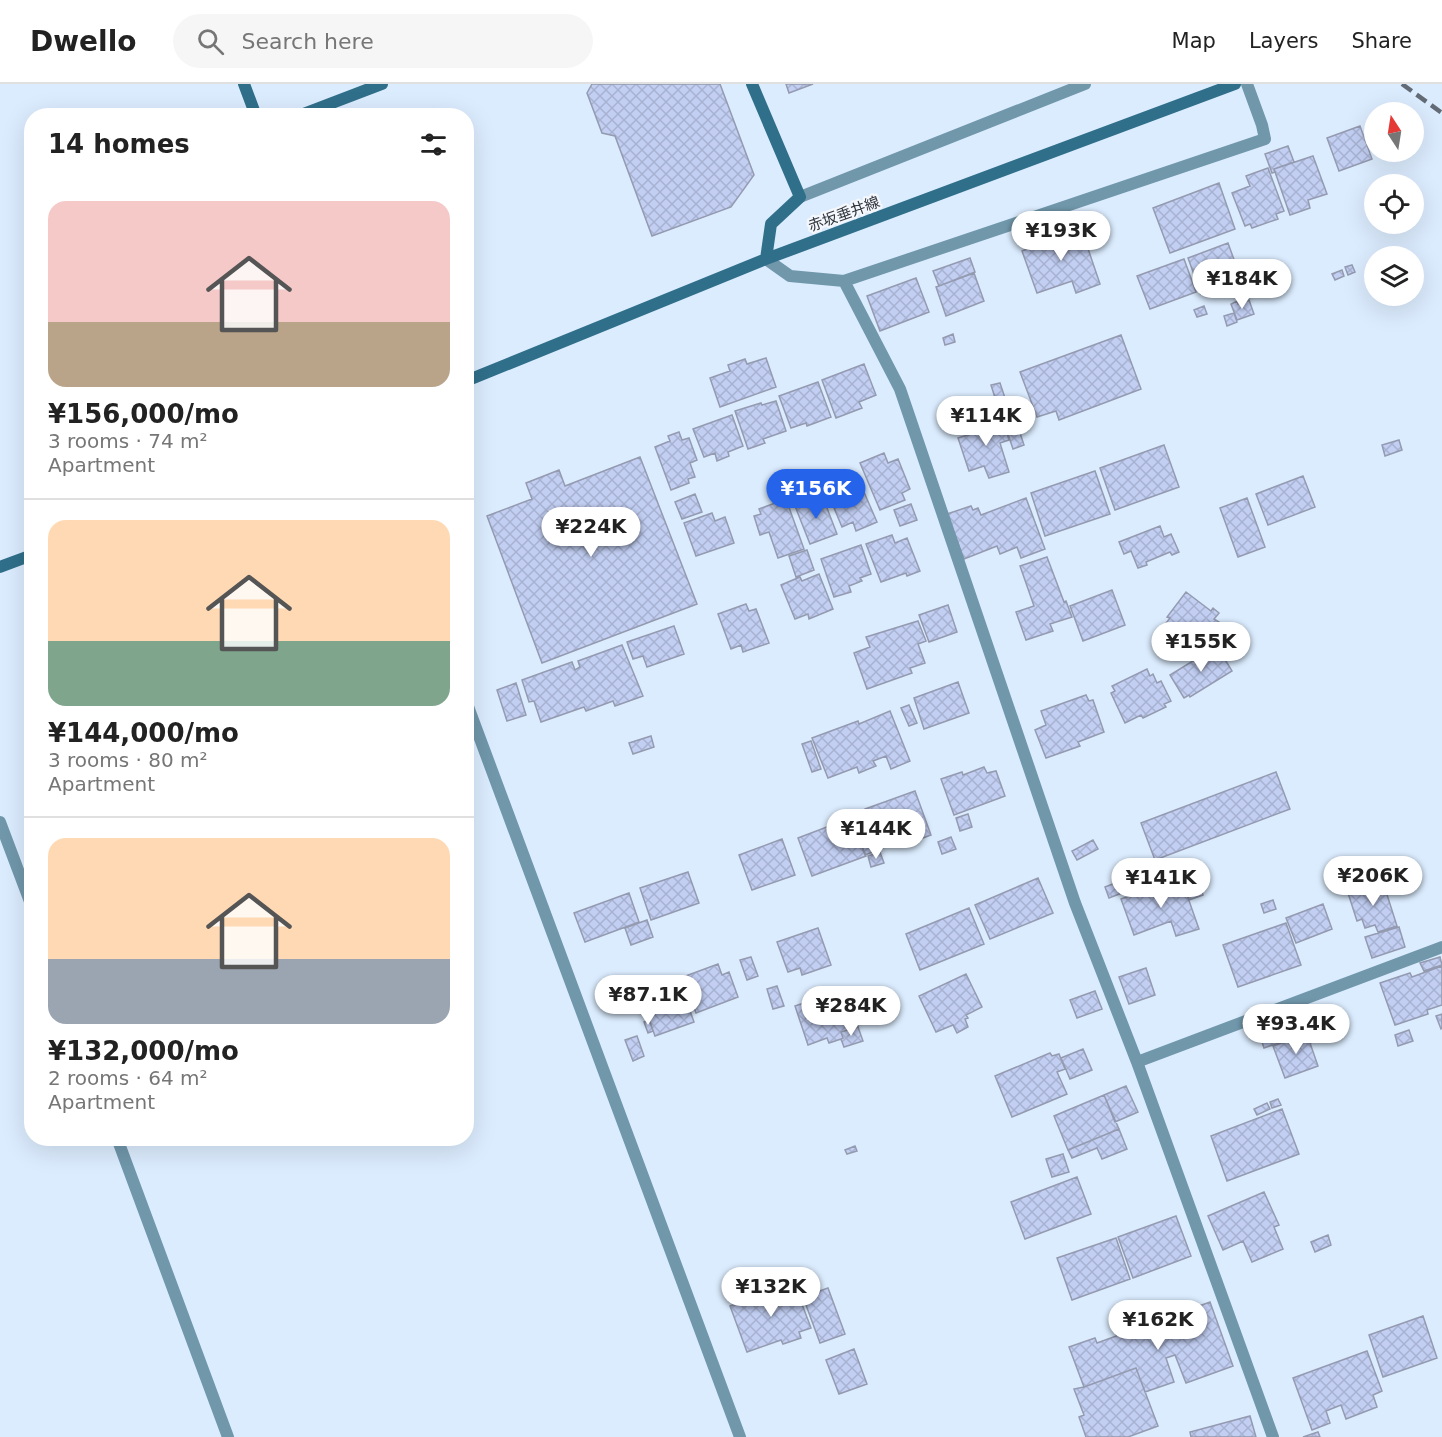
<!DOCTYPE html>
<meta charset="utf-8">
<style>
:root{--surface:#fff;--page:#f6f6f6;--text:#222;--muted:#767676;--line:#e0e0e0;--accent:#2563eb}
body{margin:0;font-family:"DejaVu Sans","Noto Sans JP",sans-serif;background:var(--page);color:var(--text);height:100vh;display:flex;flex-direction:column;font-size:22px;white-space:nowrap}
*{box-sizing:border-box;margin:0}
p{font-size:20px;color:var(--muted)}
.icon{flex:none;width:33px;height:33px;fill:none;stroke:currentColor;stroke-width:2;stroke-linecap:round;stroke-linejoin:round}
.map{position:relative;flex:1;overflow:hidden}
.drawer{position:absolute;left:24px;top:24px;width:450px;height:1038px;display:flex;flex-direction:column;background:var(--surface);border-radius:24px;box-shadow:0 6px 24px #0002}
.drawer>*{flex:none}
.needle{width:39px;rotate:348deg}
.buttons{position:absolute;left:1364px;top:18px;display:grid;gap:12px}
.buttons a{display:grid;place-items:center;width:60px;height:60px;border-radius:50%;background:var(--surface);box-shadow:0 6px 24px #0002;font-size:30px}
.price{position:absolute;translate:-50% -51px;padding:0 14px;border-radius:21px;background:#fff;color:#222;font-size:20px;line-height:39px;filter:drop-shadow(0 2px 3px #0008)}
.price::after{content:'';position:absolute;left:50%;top:36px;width:18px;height:14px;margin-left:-9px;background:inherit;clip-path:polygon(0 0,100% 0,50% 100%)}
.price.selected{background:var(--accent);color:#fff}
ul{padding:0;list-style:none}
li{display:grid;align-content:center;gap:12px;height:318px;padding:0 24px}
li+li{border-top:2px solid var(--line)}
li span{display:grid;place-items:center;height:186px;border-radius:18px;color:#555}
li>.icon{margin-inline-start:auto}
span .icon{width:108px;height:108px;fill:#fffc;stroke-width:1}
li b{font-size:26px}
h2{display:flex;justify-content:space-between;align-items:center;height:72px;padding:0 24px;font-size:26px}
header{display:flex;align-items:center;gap:36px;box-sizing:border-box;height:84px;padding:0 30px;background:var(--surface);border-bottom:2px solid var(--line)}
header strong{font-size:28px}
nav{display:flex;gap:33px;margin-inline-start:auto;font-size:21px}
.search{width:420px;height:54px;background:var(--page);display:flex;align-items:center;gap:15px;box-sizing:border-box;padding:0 21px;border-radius:33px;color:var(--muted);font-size:22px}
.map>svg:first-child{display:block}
.building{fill:url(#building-cross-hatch);stroke:#949aaf;stroke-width:1.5}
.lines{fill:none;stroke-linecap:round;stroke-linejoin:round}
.street{stroke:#7097aa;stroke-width:12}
.secondary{stroke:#306f8a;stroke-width:12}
.rail{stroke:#636c76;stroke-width:4.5;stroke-dasharray:12 6;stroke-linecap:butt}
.labels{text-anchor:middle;stroke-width:4.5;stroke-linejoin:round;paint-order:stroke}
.street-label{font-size:15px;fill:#31373e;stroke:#f4f7fb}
</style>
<header>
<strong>Dwello</strong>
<div class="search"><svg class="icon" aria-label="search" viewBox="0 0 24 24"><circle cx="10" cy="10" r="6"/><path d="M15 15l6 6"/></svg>Search here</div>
<nav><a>Map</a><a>Layers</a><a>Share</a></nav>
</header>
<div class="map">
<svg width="1442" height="1353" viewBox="0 0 1442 1353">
<defs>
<pattern id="building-cross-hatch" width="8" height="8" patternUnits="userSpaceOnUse" patternTransform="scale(1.5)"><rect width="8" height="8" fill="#c2cff3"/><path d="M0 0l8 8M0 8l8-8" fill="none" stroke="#a7b2d1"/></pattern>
</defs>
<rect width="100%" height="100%" fill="#dbecfe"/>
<path class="building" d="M592 0H720L754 91 731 123 652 152 615 52 602 49 587 9Z
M786 0H813L789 9Z
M1360 42 1372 75 1339 87 1327 54Z
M1288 62 1294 78 1274 85 1275 88 1272 89 1265 70Z
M1313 72 1327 110 1308 116 1310 124 1290 131 1274 85Z
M1268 84 1284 127 1276 130 1278 135 1252 144 1250 140 1245 142 1232 109 1250 102 1246 92Z
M1219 99 1235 145 1170 169 1153 124Z
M1061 144 1063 151 1081 144 1100 200 1076 209 1072 197 1037 209 1022 167 1044 159 1041 151Z
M1228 159 1241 195 1201 210 1188 174Z
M970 174 975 188 939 202 933 187Z
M1184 175 1196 208 1150 225 1137 192Z
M1352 181 1355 188 1348 191 1345 183Z
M1342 186 1344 192 1335 196 1332 190Z
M974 189 984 217 946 232 936 203Z
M916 194 929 228 880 247 867 212Z
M1249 216 1254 230 1237 236 1231 220 1237 217 1238 220Z
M1204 222 1207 230 1197 233 1194 226Z
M1234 229 1237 238 1227 242 1224 232Z
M953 250 955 258 945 261 943 254Z
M1121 251 1141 305 1059 336 1056 327 1037 333 1020 288Z
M766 274 776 303 720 323 710 294 730 287 728 281 745 275 747 280Z
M864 280 876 311 859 318 862 324 836 334 822 296Z
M818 298 831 333 807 342 806 339 791 344 779 312Z
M1000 299 1005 314 996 317 991 301Z
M1004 315 1015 347 1019 346 1024 361 1013 365 997 317Z
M776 317 786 347 763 355 765 359 748 365 735 327 761 319 762 321Z
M732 331 743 362 728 368 729 372 717 377 715 369 704 373 693 345Z
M1001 331 1009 356 1000 359 1009 388 989 394 984 382 969 387 958 354 977 348 974 341Z
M679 348 682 356 689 354 697 376 690 379 695 393 688 395 689 399 671 406 655 363 670 357 668 352Z
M1399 356 1402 366 1385 372 1382 361Z
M1164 361 1179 403 1115 426 1100 384Z
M884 369 888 379 898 375 910 405 902 409 905 416 880 426 860 379Z
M640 373 697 520 542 579 487 432 532 415 526 399 559 386 565 402Z
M1095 387 1110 430 1045 452 1031 409Z
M1303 392 1315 423 1268 441 1256 410Z
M860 399 877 438 856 447 853 438 842 443 829 412Z
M695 410 702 428 682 435 675 418Z
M822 411 837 450 810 460 795 422Z
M1026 414 1045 465 1021 474 1017 463 1000 470 997 462 964 475 947 430 971 422 973 426 978 424 981 431Z
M1247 414 1265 463 1238 473 1220 424Z
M786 415 804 465 778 474 769 448 760 451 754 432 761 430 759 425Z
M911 420 917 436 900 442 894 426Z
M712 429 715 437 725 433 734 459 696 472 684 439Z
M1160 442 1164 453 1171 450 1179 468 1172 471 1170 468 1146 478 1147 481 1138 484 1131 467 1124 470 1119 458Z
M892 451 895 459 907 454 920 487 907 492 906 489 881 498 866 460Z
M861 461 871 490 860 494 862 497 849 502 851 508 834 513 821 475Z
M807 466 814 486 796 493 789 472Z
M1047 473 1064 518 1066 517 1072 533 1050 540 1053 547 1026 556 1016 528 1034 522 1020 482Z
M819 490 833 525 809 535 808 530 795 535 781 501 800 493 802 497Z
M1112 506 1125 541 1083 557 1070 522Z
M1186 508 1211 527 1213 524 1219 529 1214 535 1222 540 1210 555 1206 552 1192 571 1160 547 1170 534 1167 533Z
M746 520 749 527 756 525 769 559 743 568 741 561 731 565 718 530Z
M948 521 957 548 929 558 919 531Z
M918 537 926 557 918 560 925 579 910 584 912 589 867 605 854 569 870 563 866 553Z
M674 542 684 570 647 583 643 572 633 575 627 558Z
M622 561 643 612 615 622 613 617 586 627 584 623 541 638 534 617 529 618 522 596 572 578 575 586 580 583 578 577Z
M1217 562 1232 587 1190 613 1189 611 1184 614 1170 591Z
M1147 585 1150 592 1153 590 1157 599 1161 597 1171 617 1164 620 1166 623 1143 634 1141 631 1125 639 1111 609 1115 607 1112 602Z
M958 598 969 629 924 645 914 614Z
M516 599 526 631 507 637 497 606Z
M1086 611 1089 617 1093 616 1104 648 1078 658 1080 662 1046 674 1035 646 1046 641 1041 627Z
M909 621 917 639 909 642 901 624Z
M890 627 910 677 891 685 886 672 873 677 876 682 859 689 857 683 828 694 812 654 858 637 859 640Z
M651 652 654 663 633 670 629 659Z
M811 657 821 685 812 688 802 660Z
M984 683 987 689 996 687 1005 712 954 731 941 695 962 688 963 691Z
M1276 688 1290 725 1155 776 1141 739Z
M915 707 931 751 912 758 910 754 879 765 865 725Z
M968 730 972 743 960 747 956 734Z
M840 738 842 744 853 740 866 772 812 792 798 754Z
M870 747 878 766 865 771 858 752Z
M951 753 956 765 942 770 938 758Z
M782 755 795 791 752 806 739 771Z
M1093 756 1098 765 1077 776 1072 767Z
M880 768 884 779 871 783 868 772Z
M1168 779 1173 789 1164 792 1160 782Z
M1157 783 1161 794 1109 814 1105 803Z
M688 788 699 819 651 836 640 804Z
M1195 789 1203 811 1189 816 1181 794Z
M1038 794 1053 829 990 855 975 821Z
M1181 794 1199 845 1176 852 1171 837 1134 851 1121 815Z
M1383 798 1397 842 1378 848 1375 841 1365 844 1362 835 1357 837 1348 809Z
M629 809 639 838 585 858 574 829Z
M1273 816 1276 825 1264 829 1261 820Z
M1323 820 1332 845 1296 859 1286 834Z
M969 824 984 860 920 886 906 850Z
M647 836 653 853 631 861 625 844Z
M1286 839 1301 881 1238 903 1223 861Z
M1399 843 1405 863 1372 874 1365 853Z
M818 844 831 881 802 891 800 884 788 888 777 858Z
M751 873 758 892 747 896 740 876Z
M1440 873 1442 881 1424 887 1420 879Z
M718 880 722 891 729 888 738 913 696 929 683 893Z
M1442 882V921L1427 926 1428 930 1395 941 1380 899 1410 889 1412 893Z
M1146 884 1155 911 1129 920 1119 893Z
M966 890 982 923 966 931 968 934 965 935 968 943 957 949 953 941 936 948 919 912Z
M678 893 694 938 655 952 639 907Z
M777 902 784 922 773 925 767 905Z
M845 905 858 943 841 948 843 954 841 955 829 959 827 954 808 961 795 922Z
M1095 907 1102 925 1077 934 1070 916Z
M1442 930V944L1441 945 1436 932Z
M1286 932 1294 954 1264 964 1257 943Z
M649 936 653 947 648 949 644 938Z
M858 943 863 957 844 963 841 955 843 954 841 948Z
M1409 946 1413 957 1398 962 1395 951Z
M1312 948 1316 957 1310 959 1318 982 1285 994 1273 962Z
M637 952 644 972 633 977 625 956Z
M1083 965 1092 986 1070 995 1061 974Z
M1050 969 1052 972 1059 970 1065 985 1057 988 1067 1010 1012 1033 995 992Z
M1126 1002 1138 1028 1115 1038 1104 1011Z
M1104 1011 1119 1045 1068 1066 1054 1032Z
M1278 1015 1281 1021 1272 1024 1270 1018Z
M1267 1019 1270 1025 1257 1031 1254 1025Z
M1282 1025 1299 1070 1227 1097 1211 1052Z
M1119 1045 1127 1065 1102 1075 1097 1064 1072 1074 1068 1066Z
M855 1062 857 1067 847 1070 845 1066Z
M1063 1070 1069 1088 1052 1093 1046 1075Z
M1077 1093 1091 1130 1025 1155 1011 1118Z
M1264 1108 1279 1141 1274 1143 1283 1165 1252 1178 1243 1157 1223 1166 1208 1132Z
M1176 1132 1191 1172 1133 1194 1118 1153Z
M1328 1151 1331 1161 1315 1168 1311 1158Z
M1116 1154 1130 1195 1072 1216 1057 1174Z
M794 1199 811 1244 799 1248 801 1254 783 1260 781 1256 747 1268 730 1222Z
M828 1204 845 1250 820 1259 803 1213Z
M1210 1218 1233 1282 1186 1299 1175 1271 1166 1274 1174 1298 1145 1308 1136 1284 1084 1303 1069 1263 1095 1254 1097 1259Z
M1423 1232 1437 1274 1383 1293 1369 1251Z
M854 1265 867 1300 839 1310 826 1276Z
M1367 1267 1382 1307 1373 1311 1377 1323 1346 1335 1341 1321 1326 1327 1330 1339 1312 1346 1293 1294Z
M1136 1284 1158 1342 1128 1353H1086L1079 1333 1084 1331 1074 1305 1084 1303Z
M1250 1332 1256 1353H1191L1190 1348Z
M1318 1348 1320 1353H1303Z"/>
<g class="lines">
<path class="street" d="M800 113 1085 0
M766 175 790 192 844 197 1265 55 1262 41 1247 0
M844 197 900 305 1075 819 1137 978 1273 1353
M466 617 740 1353
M0 738 32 823
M1137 978 1442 863
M117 1054 228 1353"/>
<path class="secondary" d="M244 0 256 32
M752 0 800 113 771 140 766 175
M298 32 382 0
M466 297 766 175 1235 0
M0 483 32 471"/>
<path class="rail" d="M1402 0 1442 29"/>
</g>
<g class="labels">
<g class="street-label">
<text transform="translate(844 130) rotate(-20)" y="5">赤坂垂井線</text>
</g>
</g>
</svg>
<div class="buttons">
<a><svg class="needle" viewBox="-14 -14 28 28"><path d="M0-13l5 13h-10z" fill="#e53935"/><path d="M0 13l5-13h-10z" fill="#767676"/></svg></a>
<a><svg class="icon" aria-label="locate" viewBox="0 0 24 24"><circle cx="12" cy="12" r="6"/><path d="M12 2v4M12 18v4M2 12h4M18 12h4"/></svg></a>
<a><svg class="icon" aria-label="layers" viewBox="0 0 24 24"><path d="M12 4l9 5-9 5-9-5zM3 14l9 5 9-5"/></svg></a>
</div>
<b class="price" style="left:1061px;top:178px">¥193K</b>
<b class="price" style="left:1242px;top:226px">¥184K</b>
<b class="price" style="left:986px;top:363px">¥114K</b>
<b class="price selected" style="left:816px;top:436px">¥156K</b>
<b class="price" style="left:591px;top:474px">¥224K</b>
<b class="price" style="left:1201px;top:589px">¥155K</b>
<b class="price" style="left:876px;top:776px">¥144K</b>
<b class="price" style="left:1373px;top:823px">¥206K</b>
<b class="price" style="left:1161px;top:825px">¥141K</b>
<b class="price" style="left:648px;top:942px">¥87.1K</b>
<b class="price" style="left:851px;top:953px">¥284K</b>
<b class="price" style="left:1296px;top:971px">¥93.4K</b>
<b class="price" style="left:771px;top:1234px">¥132K</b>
<b class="price" style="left:1158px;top:1267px">¥162K</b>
<section class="drawer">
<h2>14 homes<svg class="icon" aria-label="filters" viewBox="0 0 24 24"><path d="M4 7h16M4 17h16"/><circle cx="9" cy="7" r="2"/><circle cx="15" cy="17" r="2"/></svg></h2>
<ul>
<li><span style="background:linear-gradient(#f6c9c9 65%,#b9a48a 0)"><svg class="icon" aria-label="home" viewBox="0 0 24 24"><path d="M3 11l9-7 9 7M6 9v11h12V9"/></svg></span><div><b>¥156,000/mo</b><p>3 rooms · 74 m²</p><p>Apartment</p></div></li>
<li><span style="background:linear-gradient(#ffd9b3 65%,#7fa58c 0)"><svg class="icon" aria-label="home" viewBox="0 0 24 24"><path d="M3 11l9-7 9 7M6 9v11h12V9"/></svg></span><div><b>¥144,000/mo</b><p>3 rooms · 80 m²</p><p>Apartment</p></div></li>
<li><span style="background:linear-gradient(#ffd9b3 65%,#9aa5b1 0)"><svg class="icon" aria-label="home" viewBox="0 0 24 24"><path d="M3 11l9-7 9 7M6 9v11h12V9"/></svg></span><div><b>¥132,000/mo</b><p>2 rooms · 64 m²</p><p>Apartment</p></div></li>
</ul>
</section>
</div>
